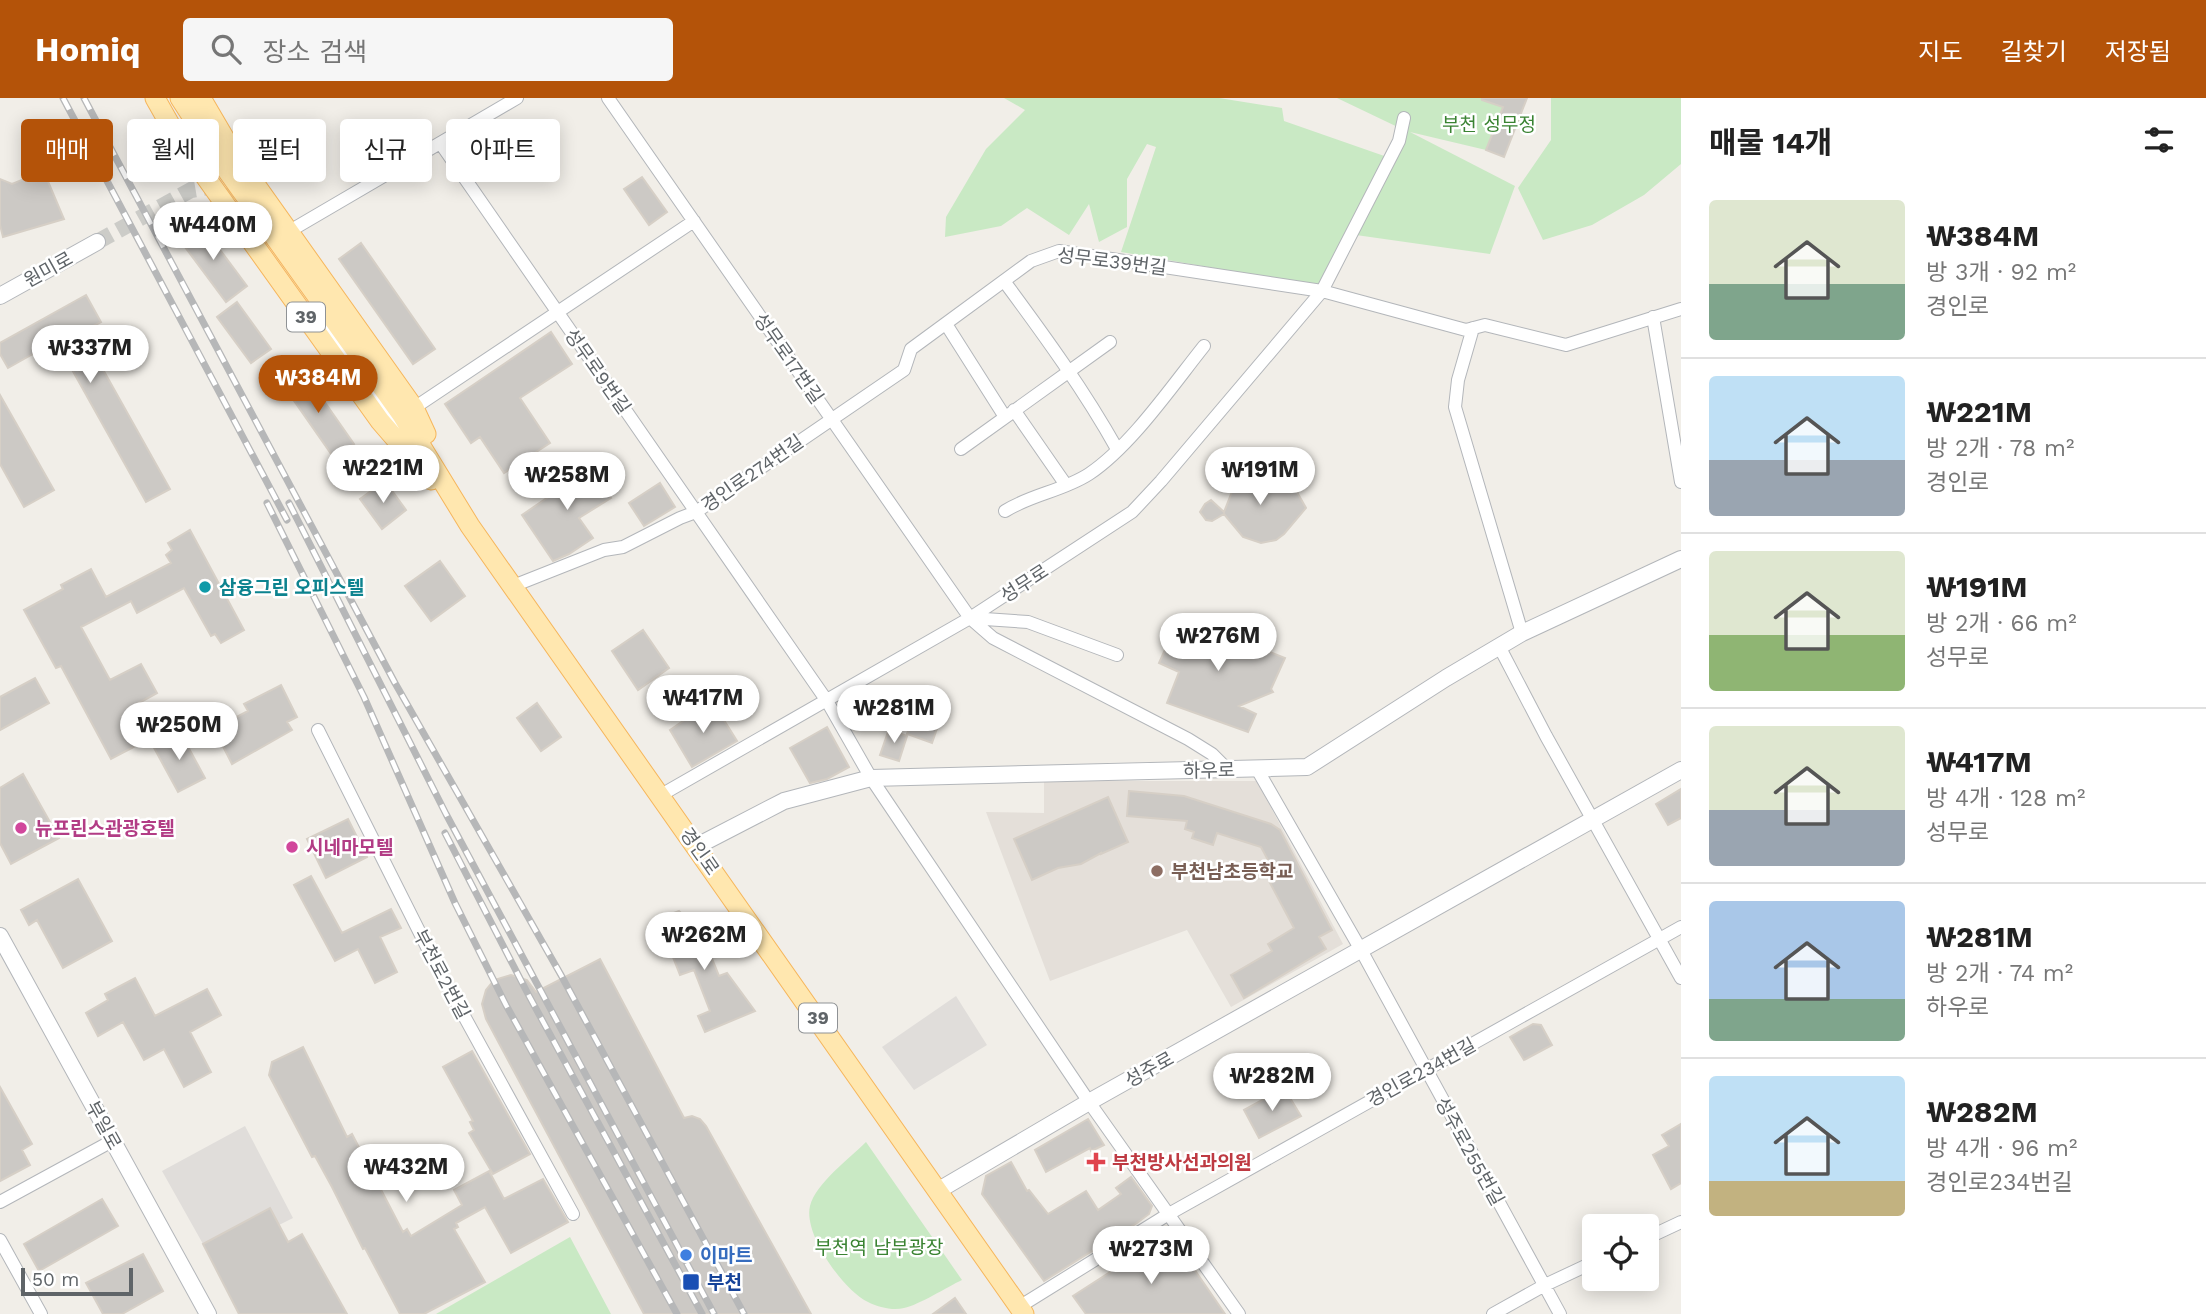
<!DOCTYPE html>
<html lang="ko">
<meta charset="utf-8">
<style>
:root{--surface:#fff;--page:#f6f6f6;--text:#222;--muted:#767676;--line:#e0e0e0;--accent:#b45309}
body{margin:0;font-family:"Work Sans","Noto Sans KR",sans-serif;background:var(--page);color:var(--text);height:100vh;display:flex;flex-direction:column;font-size:26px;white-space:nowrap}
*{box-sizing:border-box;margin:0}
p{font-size:23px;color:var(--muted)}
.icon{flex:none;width:38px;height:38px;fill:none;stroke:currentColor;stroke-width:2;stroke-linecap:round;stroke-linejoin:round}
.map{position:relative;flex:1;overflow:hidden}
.drawer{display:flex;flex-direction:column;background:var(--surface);width:525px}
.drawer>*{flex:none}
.banner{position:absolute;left:21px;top:21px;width:665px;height:63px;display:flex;gap:14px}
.fabs{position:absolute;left:1582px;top:1116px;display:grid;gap:14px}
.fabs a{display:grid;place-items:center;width:77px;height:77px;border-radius:7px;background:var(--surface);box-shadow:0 4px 18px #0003;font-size:35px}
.scale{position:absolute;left:21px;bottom:18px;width:112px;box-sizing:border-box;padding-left:7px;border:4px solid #5f6468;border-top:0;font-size:19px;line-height:24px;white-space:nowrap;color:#5f6468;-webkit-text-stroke:5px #fff;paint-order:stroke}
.price{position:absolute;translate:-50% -60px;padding:0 16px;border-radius:24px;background:#fff;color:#222;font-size:23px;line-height:46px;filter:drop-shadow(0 2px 4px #0008)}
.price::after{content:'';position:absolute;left:50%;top:42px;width:21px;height:16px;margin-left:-10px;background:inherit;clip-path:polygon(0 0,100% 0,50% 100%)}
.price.on{background:var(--accent);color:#fff}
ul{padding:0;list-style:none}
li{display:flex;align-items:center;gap:21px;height:175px;padding:0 28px}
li+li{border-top:2px solid var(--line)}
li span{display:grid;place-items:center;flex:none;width:196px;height:140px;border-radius:7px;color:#555}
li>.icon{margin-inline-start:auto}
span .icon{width:84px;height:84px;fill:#fffc;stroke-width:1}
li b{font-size:30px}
h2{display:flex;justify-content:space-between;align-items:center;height:84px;padding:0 28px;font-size:30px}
.chip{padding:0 24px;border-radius:7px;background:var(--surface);box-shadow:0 4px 18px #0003;font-size:24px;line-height:63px}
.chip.on{background:var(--accent);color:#fff}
header{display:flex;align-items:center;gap:42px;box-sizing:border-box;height:98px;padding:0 35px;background:var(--accent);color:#fff}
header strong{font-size:33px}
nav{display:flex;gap:38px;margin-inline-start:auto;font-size:24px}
.search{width:490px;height:63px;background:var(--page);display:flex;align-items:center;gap:18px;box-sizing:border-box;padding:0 24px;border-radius:7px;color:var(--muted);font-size:26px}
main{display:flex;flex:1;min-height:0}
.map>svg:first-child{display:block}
.industrial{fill:#e0ddda}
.education{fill:#e4dfd9}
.green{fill:#c9e9c4}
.building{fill:#ccc9c5;stroke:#d6cfc6;stroke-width:2}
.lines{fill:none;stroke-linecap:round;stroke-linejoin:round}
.tertiary-tunnel{stroke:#ccccc8;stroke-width:16;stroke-dasharray:16 8;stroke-linecap:butt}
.minor-casing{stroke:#b3b6ba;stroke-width:14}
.tertiary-casing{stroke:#b3b6ba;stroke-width:18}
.primary-casing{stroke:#f6b65c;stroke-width:21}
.minor{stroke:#fff;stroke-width:12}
.tertiary{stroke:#fff;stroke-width:16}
.primary{stroke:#ffe7af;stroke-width:19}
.rail-casing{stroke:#b6b7b8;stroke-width:7}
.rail{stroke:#fff;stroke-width:4.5;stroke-dasharray:13;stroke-linecap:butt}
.culture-dot{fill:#0f9aa8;stroke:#fff;stroke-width:2.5}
.hotel-dot{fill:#d1479c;stroke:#fff;stroke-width:2.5}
.education-dot{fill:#8d6e63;stroke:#fff;stroke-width:2.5}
.health-dot{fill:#e0444e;stroke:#fff;stroke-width:2.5}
.shop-dot{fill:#3f7fe0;stroke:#fff;stroke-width:2.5}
.transit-dot{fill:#1a4fb4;stroke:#fff;stroke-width:2.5}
.labels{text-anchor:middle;stroke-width:5;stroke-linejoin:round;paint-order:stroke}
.shield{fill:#fff;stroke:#8f9295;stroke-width:2}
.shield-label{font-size:18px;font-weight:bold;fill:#5f6468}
.park-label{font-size:19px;fill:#3a8332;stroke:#fff}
.street-label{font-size:19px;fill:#5f6468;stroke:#fff}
.culture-label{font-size:19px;font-weight:bold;fill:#0d838f;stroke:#fff;text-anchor:start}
.hotel-label{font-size:19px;font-weight:bold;fill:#b23c85;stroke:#fff;text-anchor:start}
.education-label{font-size:19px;font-weight:bold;fill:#785e54;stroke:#fff;text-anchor:start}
.health-label{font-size:19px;font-weight:bold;fill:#be3a42;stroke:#fff;text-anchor:start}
.shop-label{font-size:19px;font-weight:bold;fill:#366cbe;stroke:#fff;text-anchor:start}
.transit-label{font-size:19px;font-weight:bold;fill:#164399;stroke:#fff;text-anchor:start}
</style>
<header>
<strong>Homiq</strong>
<div class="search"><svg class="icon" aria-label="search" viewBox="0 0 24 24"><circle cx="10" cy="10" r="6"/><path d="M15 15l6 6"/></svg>장소 검색</div>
<nav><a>지도</a><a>길찾기</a><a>저장됨</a></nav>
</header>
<main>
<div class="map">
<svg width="1681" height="1216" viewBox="0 0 1681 1216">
<rect width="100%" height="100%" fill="#f1eee8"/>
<path class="industrial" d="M956 898 987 947 914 992 882 949Z
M245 1028 293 1120 279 1127 270 1111 203 1146 162 1073Z"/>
<path class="education" d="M1044 683H1257L1343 846 1231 909 1187 832 1050 883 986 714 1044 715Z"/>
<path class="green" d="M1004 0H1219L1282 10 1284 23 1390 60 1318 188 1121 154 1156 49 1147 46 1127 81V129L1099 144 1089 106 1069 137 1027 110 1001 128 945 139 946 119 986 51 1025 12Z
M1337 0H1527L1486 52 1410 34 1515 88 1490 156 1356 137 1406 33Z
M1551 0H1681V66L1644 97 1592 127 1543 142 1518 90 1551 42Z
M866 1044 962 1182C947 1189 919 1207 904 1210 893 1213 878 1209 868 1204 844 1193 803 1136 810 1108 816 1085 849 1061 866 1044Z
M570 1139 611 1216H436Z"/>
<path class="building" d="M1482 0H1527L1504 59 1486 52 1503 9 1482 2Z
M39 75 42 83 47 81 64 121 3 139 0 127V81L12 86Z
M642 79 667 114 649 127 624 91Z
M200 125 247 188 226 204 179 141Z
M361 145 435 251 413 266 339 161Z
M86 197 101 224 82 234 170 391 146 404 56 243 8 270 0 256V245Z
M237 204 271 251 251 265 217 219Z
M551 234 572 266 520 300 550 345 504 375 480 339 471 345 445 306Z
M303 273 354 346 334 360 283 287Z
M0 297 54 392 24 409 0 366Z
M586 362 611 400 579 420 593 440 569 456 553 463 522 417 570 384 564 376Z
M1256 372 1273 373 1283 378 1297 394 1306 410 1284 436 1276 442 1261 445 1243 439 1224 416 1212 423 1206 422 1200 414 1205 406 1211 402 1224 414 1235 386 1241 380Z
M385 383 406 412 382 431 360 401Z
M660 385 675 409 644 428 629 405Z
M190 432 244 532 221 545 215 536 211 538 184 490 137 515 131 503 81 529 110 582 141 566 157 595 128 611 145 643 111 661 61 568 56 570 24 512 63 491 61 487 91 471 106 499 171 465 166 457 172 452 168 445Z
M440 463 465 498 431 523 405 488Z
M1180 518 1285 560 1271 591 1273 594 1239 608 1256 616 1248 634 1167 605 1179 574 1159 565Z
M643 532 669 570 638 592 612 553Z
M35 580 49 605 0 632V599Z
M281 587 297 619 287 624 292 632 232 666 214 631 248 613 244 606Z
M712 603 737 643 692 669 670 632Z
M537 605 561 639 541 653 517 620Z
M915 611 941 619 932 645 907 636Z
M827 629 849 669 827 681 810 685 790 650Z
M889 631 907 638 899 663 880 657Z
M180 634 205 680 178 694 153 648Z
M23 676 59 740 11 766 0 745V690Z
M1681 691V720L1668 727 1656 706Z
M1129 693 1184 698 1271 726 1280 732 1332 832 1319 839 1326 851 1244 900 1231 877 1272 853 1268 846 1294 830 1270 785 1278 781 1261 749 1217 735 1213 747 1192 740 1194 734 1185 731 1187 723 1127 718Z
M1108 699 1128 744 1101 756V755L1081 766 1058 770 1032 782 1014 741Z
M348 721 367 759 326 780 307 741Z
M311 778 342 835 391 811 401 830 380 839 397 874 375 885 358 851 335 863 294 787Z
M78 781 112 843 63 870 37 822 29 827 21 812Z
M679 813 702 836 719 878 727 875 755 913 705 934 698 918 710 913 694 872 680 877 658 821Z
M600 861 684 1020 692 1018 700 1021 706 1028 811 1216H644L486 921 482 906 486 892 494 882 511 877 527 882 536 894Z
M135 880 155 918 207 891 221 917 190 934 211 974 184 989 164 951 144 962 123 924 98 938 86 915 108 902 105 896Z
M1533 926 1541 927 1552 947 1524 962 1510 939Z
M303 949 347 1039 352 1036 403 1134 407 1131 411 1138 462 1107 454 1092 489 1073 504 1101 543 1081 568 1124 511 1155 485 1109 456 1125 458 1129 454 1131 485 1184 424 1216H400L365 1150 363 1151 332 1089 315 1058 312 1059 269 977 272 964Z
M472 953 530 1056 493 1076 469 1035 474 1032 470 1024 473 1023 443 969Z
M0 989 32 1046 22 1052 30 1067 0 1083Z
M1284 990 1301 1018 1259 1040 1244 1012Z
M1088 1021 1104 1047 1091 1053 1090 1050 1046 1074 1035 1052Z
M1681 1026V1085L1671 1091 1653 1057 1669 1048 1662 1037Z
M1011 1064 1027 1093 1029 1092 1048 1116 1086 1093 1098 1112 1121 1096 1116 1090 1131 1079 1152 1108 1149 1116 1137 1125 1044 1183 982 1096 986 1078Z
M102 1101 118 1128 39 1173 24 1146Z
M270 1110 288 1144 302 1136 347 1216H239L203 1146Z
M1166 1138 1172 1139 1225 1216H1086L1073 1198Z
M143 1156 163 1193 122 1216H103L86 1185Z
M955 1200 966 1216H933Z"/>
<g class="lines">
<path class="tertiary-tunnel" d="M97 144 191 92 221 87 236 96"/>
<g class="minor-casing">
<path id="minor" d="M608 0 970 520 993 540 1188 641 1212 656 1227 671
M441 46 827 603 871 680 1089 1004 1239 1216
M288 134 517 0
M1004 183C1044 237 1084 292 1117 351
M1653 219 1681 384
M946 226 1005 319
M1473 230 1458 282 1455 309 1522 535
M414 310 694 123
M1014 312 1066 387
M961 351 1110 244
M1005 413C1032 396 1063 393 1089 376 1131 348 1172 288 1204 248
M513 488 604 452 623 449 680 420 696 414 904 272 911 251 1031 163 1059 153 1322 193 1466 232 1485 227 1566 247 1681 211
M970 520 1028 524 1117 557
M1500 550 1546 638 1681 880
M318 632 436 867 573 1116
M1257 671 1361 852 1560 1216
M661 697 970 520 1132 414 1161 383 1322 193 1399 43 1404 20
M0 1104 112 1043
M1647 1140 1681 1124
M0 1142 41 1216
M1019 1209 1167 1117 1681 829
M1493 1216 1545 1187 1594 1164"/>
</g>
<g class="tertiary-casing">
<path id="tertiary" d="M0 198 97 144
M321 219 404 339
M697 748 784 703 871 680 1307 669 1446 580 1522 535 1681 461
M0 838 208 1216
M939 1092 1089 1004 1681 672"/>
</g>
<g class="primary-casing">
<path id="primary" d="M155 0 177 39 380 323 431 382
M180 0 226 71 402 317 470 428 1024 1216
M201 0 235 58 414 310 426 336"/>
</g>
<use href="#minor" class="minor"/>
<use href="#tertiary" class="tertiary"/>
<use href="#primary" class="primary"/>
<g class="rail-casing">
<path id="rail" d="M63 0 287 422
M84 0 395 585 561 877 744 1216
M267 405 364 599 455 805 506 907 677 1216
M289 405 446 716 714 1216
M445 735 528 896 702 1216"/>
</g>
<use href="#rail" class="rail"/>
</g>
<circle class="culture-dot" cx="205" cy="489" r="7"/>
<g class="hotel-dot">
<circle cx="21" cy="730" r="7"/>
<circle cx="292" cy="749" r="7"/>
</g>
<circle class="education-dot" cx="1157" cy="773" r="7"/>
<path class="health-dot" d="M1092.5 1053.5h7v7h7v7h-7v7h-7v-7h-7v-7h7z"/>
<circle class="shop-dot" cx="686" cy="1157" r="7"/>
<rect class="transit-dot" x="682" y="1175" width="18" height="18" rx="3.5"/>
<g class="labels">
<g class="shield">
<rect x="287" y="204.5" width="38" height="29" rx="5"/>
<rect x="799" y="905.5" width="38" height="29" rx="5"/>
</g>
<g class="shield-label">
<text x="306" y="225">39</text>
<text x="818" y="926">39</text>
</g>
<g class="park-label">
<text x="1489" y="33">부천 성무정</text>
<text x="879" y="1156">부천역 남부광장</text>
</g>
<g class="street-label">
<text transform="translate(1112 163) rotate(7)" y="7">성무로39번길</text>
<text transform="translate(48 171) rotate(-29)" y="7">원미로</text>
<text transform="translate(789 260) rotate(55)" y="7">성무로17번길</text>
<text transform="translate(598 273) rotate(55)" y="7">성무로9번길</text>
<text transform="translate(752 375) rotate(-35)" y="7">경인로274번길</text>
<text transform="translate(1024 485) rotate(-33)" y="7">성무로</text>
<text transform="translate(1209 672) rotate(-1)" y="7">하우로</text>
<text transform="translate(700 753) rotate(55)" y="7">경인로</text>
<text transform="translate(442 876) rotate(62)" y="7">부천로2번길</text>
<text transform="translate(1149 971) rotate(-29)" y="7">성주로</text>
<text transform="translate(1421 974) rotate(-29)" y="7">경인로234번길</text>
<text transform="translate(104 1027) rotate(61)" y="7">부일로</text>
<text transform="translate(1470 1053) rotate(61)" y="7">성주로255번길</text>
</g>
<g class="culture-label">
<text x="219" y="496">삼융그린 오피스텔</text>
</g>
<g class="hotel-label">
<text x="35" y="737">뉴프린스관광호텔</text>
<text x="306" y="756">시네마모텔</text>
</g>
<g class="education-label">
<text x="1171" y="780">부천남초등학교</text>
</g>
<g class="health-label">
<text x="1112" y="1071">부천방사선과의원</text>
</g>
<g class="shop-label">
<text x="700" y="1164">이마트</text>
</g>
<g class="transit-label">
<text x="707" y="1191">부천</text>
</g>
</g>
</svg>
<div class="fabs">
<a><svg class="icon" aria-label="locate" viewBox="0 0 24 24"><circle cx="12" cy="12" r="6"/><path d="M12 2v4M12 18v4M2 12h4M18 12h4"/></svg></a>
</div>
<div class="scale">50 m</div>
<b class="price" style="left:213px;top:164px">₩440M</b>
<b class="price" style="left:90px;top:287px">₩337M</b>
<b class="price on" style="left:318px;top:317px">₩384M</b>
<b class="price" style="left:383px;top:407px">₩221M</b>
<b class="price" style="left:1260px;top:409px">₩191M</b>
<b class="price" style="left:567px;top:414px">₩258M</b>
<b class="price" style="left:1218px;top:575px">₩276M</b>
<b class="price" style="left:703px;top:637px">₩417M</b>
<b class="price" style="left:894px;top:647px">₩281M</b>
<b class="price" style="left:179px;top:664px">₩250M</b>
<b class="price" style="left:704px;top:874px">₩262M</b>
<b class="price" style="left:1272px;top:1015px">₩282M</b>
<b class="price" style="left:406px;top:1106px">₩432M</b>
<b class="price" style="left:1151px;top:1188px">₩273M</b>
<div class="banner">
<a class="chip on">매매</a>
<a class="chip">월세</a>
<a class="chip">필터</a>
<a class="chip">신규</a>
<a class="chip">아파트</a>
</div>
</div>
<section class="drawer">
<h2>매물 14개<svg class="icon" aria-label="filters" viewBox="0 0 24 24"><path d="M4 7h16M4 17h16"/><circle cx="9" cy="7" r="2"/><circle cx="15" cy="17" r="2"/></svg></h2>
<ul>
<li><span style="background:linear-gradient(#dfe7d0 60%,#7fa58c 0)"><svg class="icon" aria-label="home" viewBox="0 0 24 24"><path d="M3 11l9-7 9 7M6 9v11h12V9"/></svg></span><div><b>₩384M</b><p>방 3개 · 92 m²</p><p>경인로</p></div></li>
<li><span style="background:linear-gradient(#bfe0f5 60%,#9aa5b1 0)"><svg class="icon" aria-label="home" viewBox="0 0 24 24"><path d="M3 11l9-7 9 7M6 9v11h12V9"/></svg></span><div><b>₩221M</b><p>방 2개 · 78 m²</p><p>경인로</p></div></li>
<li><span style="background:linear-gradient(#dfe7d0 60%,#8fb573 0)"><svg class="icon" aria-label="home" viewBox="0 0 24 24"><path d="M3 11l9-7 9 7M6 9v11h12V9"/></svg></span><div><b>₩191M</b><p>방 2개 · 66 m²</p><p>성무로</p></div></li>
<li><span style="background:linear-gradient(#dfe7d0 60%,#9aa5b1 0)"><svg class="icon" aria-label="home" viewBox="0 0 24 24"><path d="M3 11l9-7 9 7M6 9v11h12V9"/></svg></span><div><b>₩417M</b><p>방 4개 · 128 m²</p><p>성무로</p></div></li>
<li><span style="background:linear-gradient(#a9c7e8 70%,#7fa58c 0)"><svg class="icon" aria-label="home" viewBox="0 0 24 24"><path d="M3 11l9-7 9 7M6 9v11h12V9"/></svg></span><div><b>₩281M</b><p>방 2개 · 74 m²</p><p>하우로</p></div></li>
<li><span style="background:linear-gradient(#bfe0f5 75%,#c2b280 0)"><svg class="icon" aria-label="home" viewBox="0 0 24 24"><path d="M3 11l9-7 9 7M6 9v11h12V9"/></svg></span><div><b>₩282M</b><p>방 4개 · 96 m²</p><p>경인로234번길</p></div></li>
</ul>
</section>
</main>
